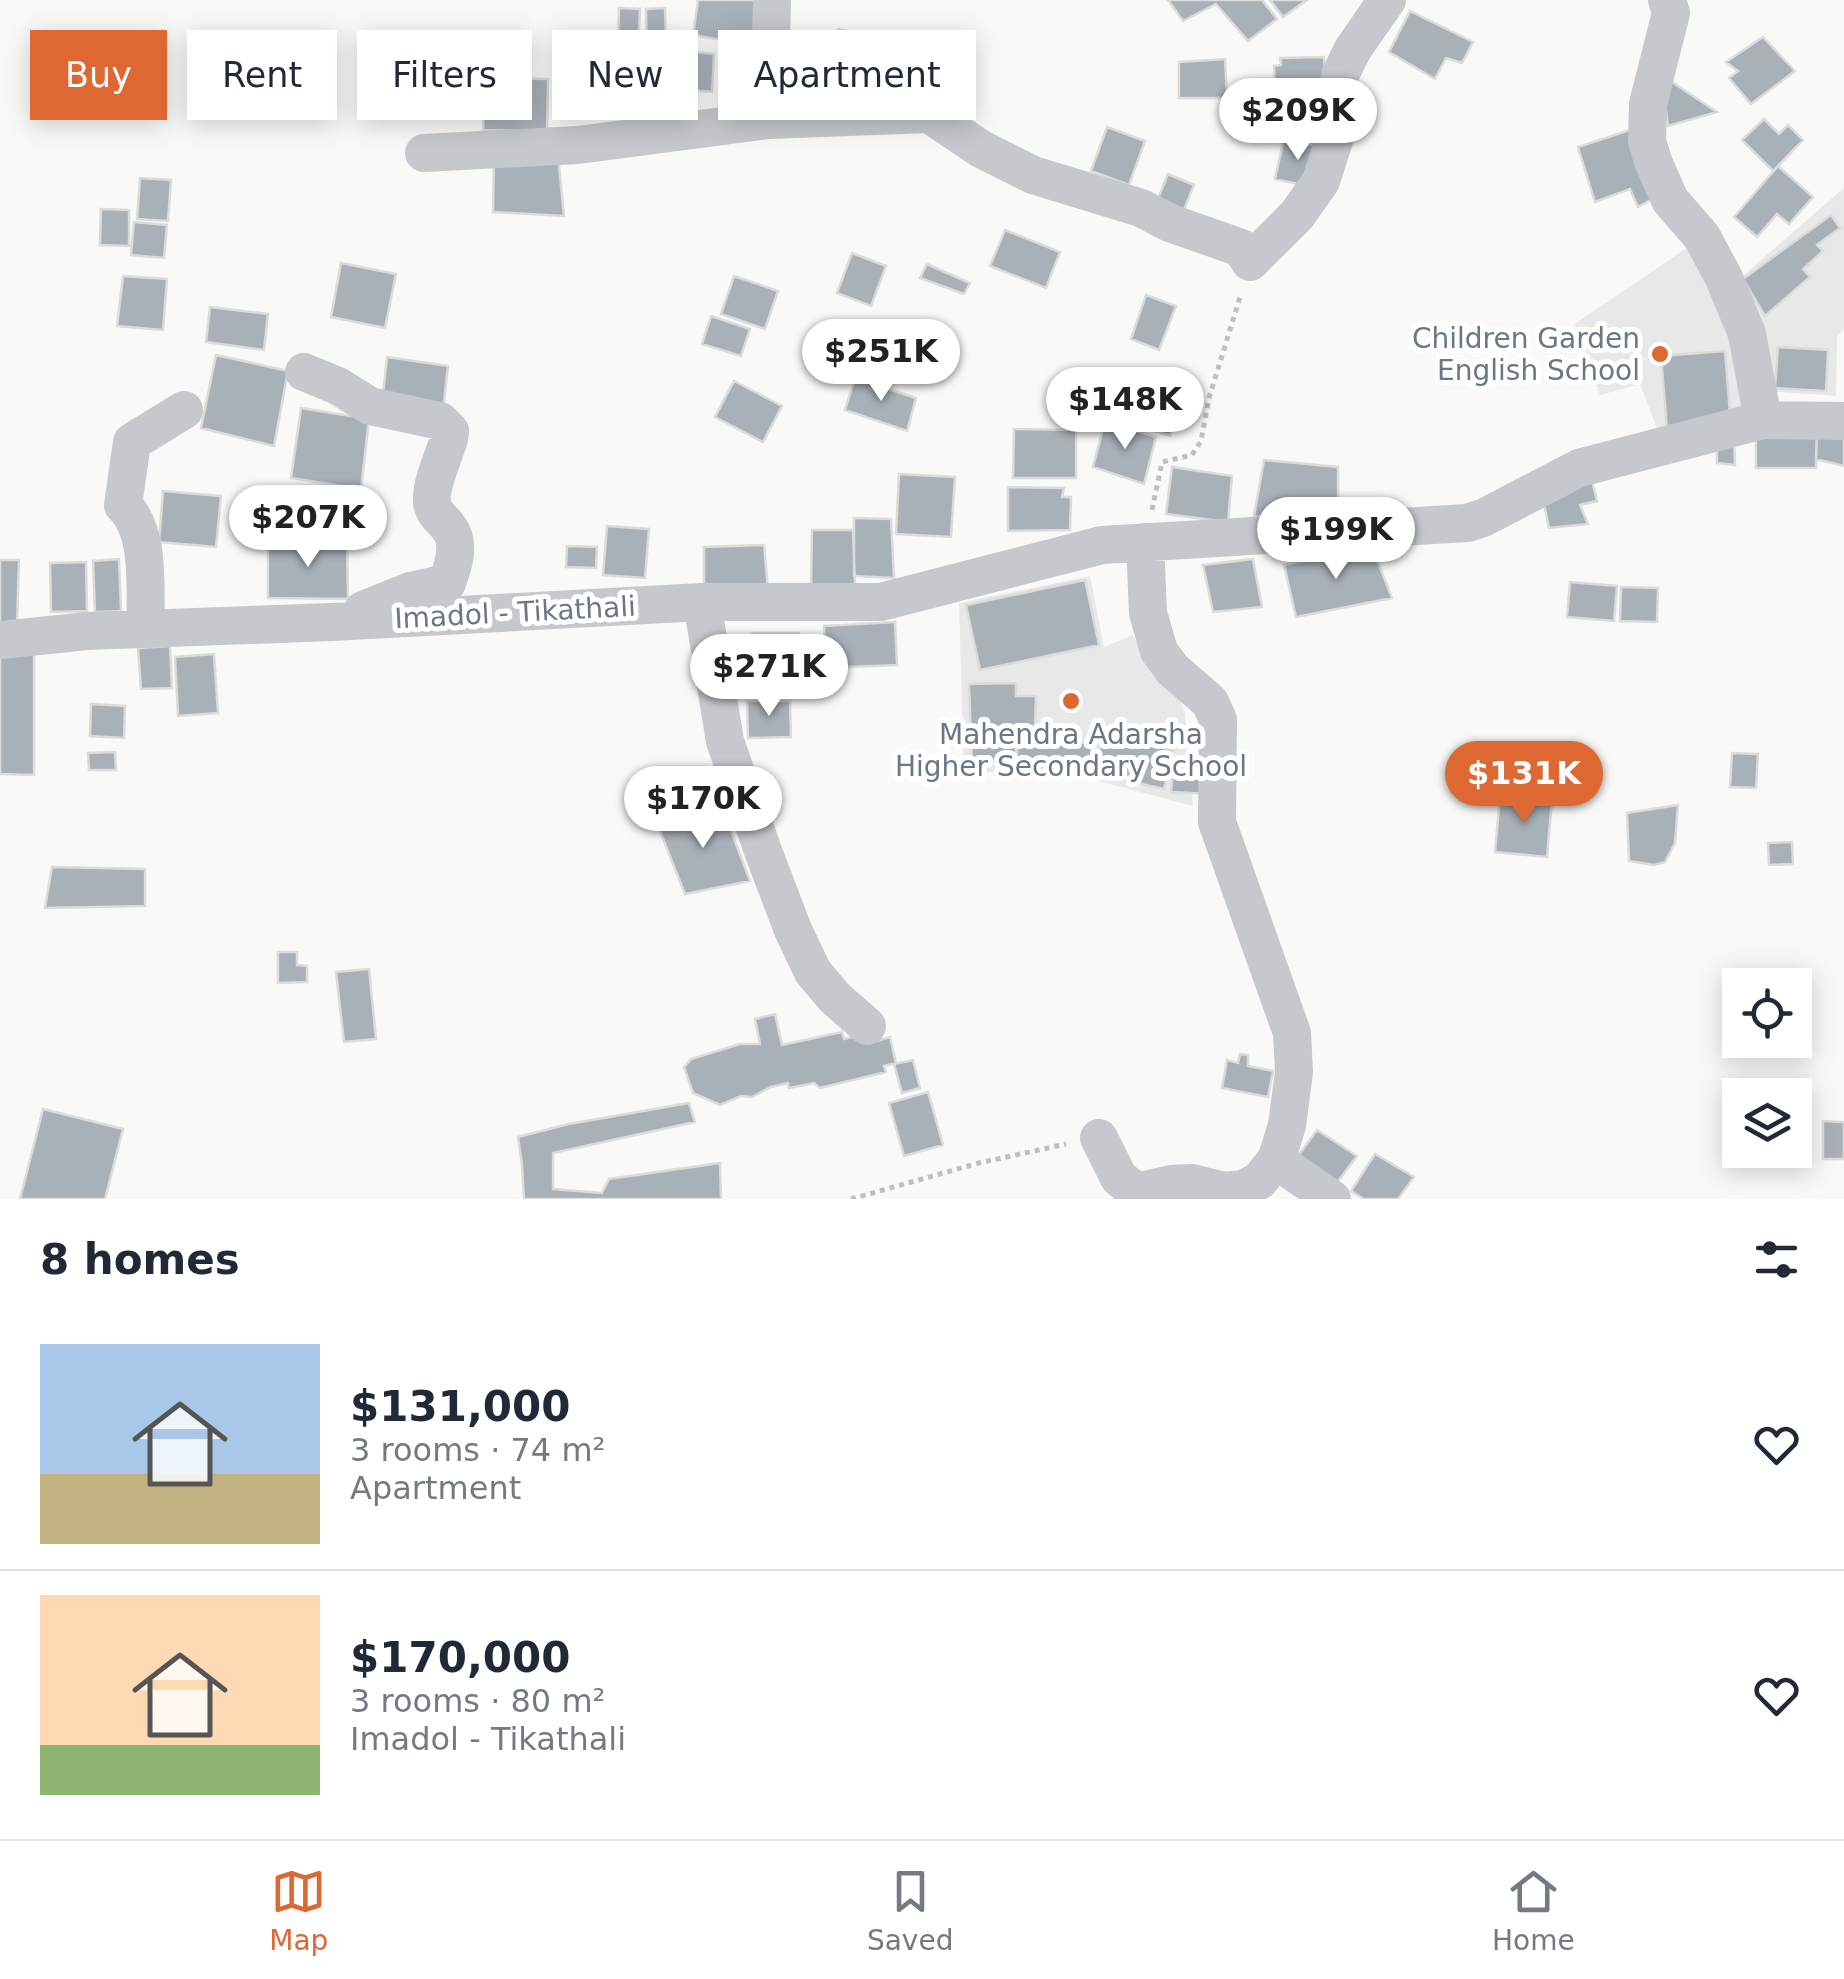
<!DOCTYPE html>
<meta charset="utf-8">
<style>
:root{--surface:#fff;--page:#f6f6f7;--text:#1f2937;--muted:#747a83;--line:#e0e1e3;--accent:#de6831}
body{margin:0;font-family:"DejaVu Sans",sans-serif;background:var(--page);color:var(--text);height:100vh;display:flex;flex-direction:column;font-size:38px;white-space:nowrap}
*{box-sizing:border-box;margin:0}
p{font-size:32px;color:var(--muted)}
.icon{flex:none;width:55px;height:55px;fill:none;stroke:currentColor;stroke-width:2;stroke-linecap:round;stroke-linejoin:round}
.map{position:relative;height:1199px;overflow:hidden}
.details{display:flex;flex-direction:column;background:var(--surface);flex:1}
.details>*{flex:none}
.hud{position:absolute;left:30px;top:30px;width:1000px;height:90px;display:flex;gap:20px}
.tools{position:absolute;left:1722px;top:968px;display:grid;gap:20px}
.tools a{display:grid;place-items:center;width:90px;height:90px;border-radius:0px;background:var(--surface);box-shadow:0 5px 25px #0003;font-size:50px}
.price{position:absolute;translate:-50% -85px;padding:0 22px;border-radius:35px;background:#fff;color:#222;font-size:32px;line-height:65px;filter:drop-shadow(0 2px 5px #0008)}
.price::after{content:'';position:absolute;left:50%;top:60px;width:30px;height:22px;margin-left:-15px;background:inherit;clip-path:polygon(0 0,100% 0,50% 100%)}
.price.on{background:var(--accent);color:#fff}
ul{padding:0;list-style:none}
li{display:flex;align-items:center;gap:30px;height:250px;padding:0 40px}
li+li{border-top:2px solid var(--line)}
li span{display:grid;place-items:center;flex:none;width:280px;height:200px;border-radius:0px;color:#555}
li>.icon{margin-inline-start:auto}
span .icon{width:120px;height:120px;fill:#fffc;stroke-width:1}
li b{font-size:42px}
h2{display:flex;justify-content:space-between;align-items:center;height:120px;padding:0 40px;font-size:42px}
.pill{padding:0 35px;border-radius:0px;background:var(--surface);box-shadow:0 5px 25px #0003;font-size:35px;line-height:90px}
.pill.on{background:var(--accent);color:#fff}
.dock{display:flex;justify-content:space-around;align-items:center;height:140px;border-top:2px solid var(--line);background:var(--surface);font-size:28px;color:var(--muted)}
.dock a{display:grid;justify-items:center;gap:5px}
.dock .on{color:var(--accent)}
.map>svg:first-child{display:block}
.built{fill:#e7e8e8}
.building{fill:#a9b1b8;stroke:#dbdbd9;stroke-width:2.5}
.lines{fill:none;stroke-linecap:round;stroke-linejoin:round}
.path{stroke:#bdbfc2;stroke-width:5;stroke-dasharray:5 5;stroke-linecap:butt}
.minor{stroke:#c5c8cc;stroke-width:38}
.poi-dot{fill:#de6831;stroke:#fff;stroke-width:4}
.labels{text-anchor:middle;stroke-width:10;stroke-linejoin:round;paint-order:stroke}
.poi-label{font-size:28px;fill:#697787;stroke:#fff;text-anchor:end}
.street-label{font-size:28px;fill:#697787;stroke:#fff}
</style>
<div class="map">
<svg width="1844" height="1199" viewBox="0 0 1844 1199">
<rect width="100%" height="100%" fill="#f9f9f7"/>
<path class="built" d="M1844 188V329L1837 337 1836 396 1769 391 1738 280Z
M1691 245 1719 292 1747 409 1663 444 1640 384 1600 395 1575 324Z
M1090 576 1104 647 1133 635 1152 675 1176 691 1185 712 1193 806 1095 780 1012 772H964L959 603Z"/>
<path class="building" d="M698 0H756L753 47 725 48 722 40 693 35Z
M1168 0H1262L1277 19 1248 41 1216 4 1183 21Z
M1270 0H1307L1283 17Z
M619 8 640 9 637 76 617 75Z
M665 8 667 68 647 66 646 9Z
M1410 11 1473 42 1462 63 1446 58 1435 79 1389 52Z
M838 29 889 41 878 95 855 88 860 65 832 59Z
M1763 37 1795 71 1751 104 1729 78 1738 71 1726 62Z
M682 51 714 54 712 92 680 89Z
M1324 57 1326 87 1275 88 1274 66 1281 65 1280 58Z
M1225 59 1227 98H1179V62Z
M484 78 548 79 547 131 483 130Z
M1669 80 1717 112 1668 126 1664 96Z
M1764 119 1779 134 1788 125 1803 140 1773 171 1742 140Z
M1107 127 1145 141 1129 185 1091 171Z
M1633 129 1654 198 1638 207 1630 189 1595 202 1578 147Z
M1284 138 1321 147 1312 187 1275 179Z
M494 156H558L564 216 493 212Z
M1778 166 1813 197 1789 224 1777 214 1757 237 1734 217Z
M1168 174 1194 185 1181 217 1155 206Z
M140 178 171 180 168 221 137 219Z
M101 209 129 210V246L100 245Z
M1831 215 1840 228 1817 245 1823 251 1803 269 1810 277 1765 316 1743 279Z
M134 222 167 225 164 258 131 255Z
M1005 230 1060 252 1046 288 990 266Z
M852 253 886 266 871 306 837 293Z
M341 263 396 274 385 328 331 317Z
M927 264 970 283 964 294 920 278Z
M123 276 167 279 163 330 117 326Z
M734 276 778 291 765 329 721 314Z
M1146 295 1176 306 1159 350 1131 339Z
M210 307 268 314 264 350 206 342Z
M711 316 750 329 741 356 702 344Z
M1778 347 1828 350 1826 391 1775 388Z
M1725 351 1730 414 1667 429 1661 356Z
M216 355 288 371 274 446 201 428Z
M387 357 448 366 443 412 382 403Z
M855 378 916 398 907 431 845 410Z
M734 381 782 406 763 442 715 417Z
M1138 396 1178 408 1170 436 1131 423Z
M301 408 369 419 361 489 291 478Z
M1105 421 1156 437 1144 484 1093 467Z
M1817 426 1816 468H1756V429Z
M1817 426 1844 431V466L1816 459Z
M1014 429 1076 430V478H1013Z
M1734 435 1735 465 1717 463V436Z
M1264 460 1338 467V519L1297 521 1254 516Z
M1172 467 1232 476 1228 522 1166 514Z
M899 474 955 477 951 537 896 534Z
M1591 477 1597 501 1580 505 1588 524 1549 528 1543 499Z
M1008 487 1064 488 1062 497H1071L1070 530 1008 531Z
M163 491 221 496 216 547 159 542Z
M854 518 891 519 894 578 854 576Z
M607 526 649 529 645 578 603 575Z
M812 530H853L855 584 811 585Z
M268 540 347 542 348 599 268 598Z
M764 545 768 589 704 592V547Z
M567 546 597 547 596 568 566 567Z
M1372 547 1392 598 1296 617 1284 565Z
M119 559 121 611 95 612 93 561Z
M1253 559 1262 607 1213 612 1203 565Z
M0 560H19L17 624H0Z
M86 562 87 611 51 612 50 563Z
M1085 580 1099 645 980 670 966 605Z
M1570 582 1617 586 1614 621 1567 617Z
M1621 587 1658 588 1657 622 1620 621Z
M895 622 897 665 826 668 824 626Z
M752 633H799V678L753 679Z
M170 646 172 688 141 689 138 648Z
M34 648V775L0 774V649Z
M214 654 218 713 178 716 175 657Z
M1016 683V696H1036L1035 727H1016V760L972 762 969 684Z
M747 701H790L791 737 748 738Z
M91 704 125 706 124 738 90 736Z
M1103 734 1173 750 1164 789 1094 773Z
M1018 739 1092 743 1090 773 1016 768Z
M115 752 116 770H89L88 753Z
M1732 753 1758 754 1756 788 1730 787Z
M1173 768 1212 770 1211 794 1171 792Z
M1500 796 1552 801 1547 857 1495 852Z
M1678 805 1675 843 1665 862 1654 865 1629 861 1627 813Z
M722 807 750 881 685 894 656 821Z
M1792 842 1793 864 1769 865 1768 843Z
M52 867 145 869V906L45 908Z
M278 952H297V965L307 966V982L278 983Z
M369 969 376 1039 344 1042 336 972Z
M775 1014 782 1045 842 1032 844 1039 864 1034 870 1043 890 1037 896 1063 884 1066 886 1072 820 1088 814 1083 789 1088 788 1083 771 1087 752 1097 741 1096 720 1105 693 1093 684 1067 691 1059 740 1044H760L755 1019Z
M1240 1054 1248 1055V1066L1273 1071 1268 1097 1222 1088 1227 1060 1238 1063Z
M913 1060 920 1088 902 1093 894 1064Z
M928 1092 943 1145 904 1156 889 1103Z
M689 1103 695 1122 553 1153V1189L602 1193 609 1179 720 1163 721 1199H524L522 1165 518 1137 569 1124Z
M43 1109 123 1129 105 1199H20Z
M1823 1121 1844 1122V1159H1823Z
M1317 1130 1357 1156 1333 1188 1298 1156Z
M1375 1154 1414 1177 1398 1199H1364L1351 1191Z"/>
<g class="lines">
<path class="path" d="M1152 510 1162 462 1192 455 1201 441 1209 398 1241 294
M851 1199 979 1163 1066 1144"/>
<path class="minor" d="M1667 0 1671 13 1648 104 1647 141 1653 161 1670 200 1702 237 1724 278 1747 334 1763 420
M769 120 772 0
M424 153 578 145 769 120 929 114 981 149 1033 175 1141 208 1170 223 1241 248 1250 262 1297 215 1321 181 1335 137 1340 75 1353 49 1387 0
M304 372 338 386 370 406 440 421 450 431 449 439C444 455 430 486 432 502 433 514 443 519 449 528 461 543 453 567 447 583L410 591 363 610
M702 602 725 741 763 851 793 930 813 972 835 998 867 1026
M146 629C144 591 152 533 123 505L132 442 184 410
M0 640 87 631 332 622 702 602H881L1102 545 1467 523 1483 518 1579 468 1763 420 1844 421
M1099 1138 1119 1178 1137 1192
M1276 1160 1332 1199
M1132 1199 1137 1192 1171 1184 1192 1183 1224 1191 1243 1189 1259 1181 1276 1160 1280 1148 1287 1125 1294 1072 1292 1033 1217 822 1218 720 1210 702 1172 669 1159 651 1148 613 1145 542"/>
</g>
<g class="poi-dot">
<circle cx="1660" cy="354" r="10"/>
<circle cx="1071" cy="701" r="10"/>
</g>
<g class="labels">
<g class="poi-label">
<text x="1640" y="348">Children Garden<tspan x="1640" dy="32">English School</tspan></text>
<text x="1071" y="744" text-anchor="middle">Mahendra Adarsha<tspan x="1071" dy="32">Higher Secondary School</tspan></text>
</g>
<g class="street-label">
<text transform="translate(515 612) rotate(-3)" y="10">Imadol - Tikathali</text>
</g>
</g>
</svg>
<div class="tools">
<a><svg class="icon" aria-label="locate" viewBox="0 0 24 24"><circle cx="12" cy="12" r="6"/><path d="M12 2v4M12 18v4M2 12h4M18 12h4"/></svg></a>
<a><svg class="icon" aria-label="layers" viewBox="0 0 24 24"><path d="M12 4l9 5-9 5-9-5zM3 14l9 5 9-5"/></svg></a>
</div>
<b class="price" style="left:1298px;top:163px">$209K</b>
<b class="price" style="left:881px;top:404px">$251K</b>
<b class="price" style="left:1125px;top:452px">$148K</b>
<b class="price" style="left:308px;top:570px">$207K</b>
<b class="price" style="left:1336px;top:582px">$199K</b>
<b class="price" style="left:769px;top:719px">$271K</b>
<b class="price on" style="left:1524px;top:826px">$131K</b>
<b class="price" style="left:703px;top:851px">$170K</b>
<div class="hud">
<a class="pill on">Buy</a>
<a class="pill">Rent</a>
<a class="pill">Filters</a>
<a class="pill">New</a>
<a class="pill">Apartment</a>
</div>
</div>
<section class="details">
<h2>8 homes<svg class="icon" aria-label="filters" viewBox="0 0 24 24"><path d="M4 7h16M4 17h16"/><circle cx="9" cy="7" r="2"/><circle cx="15" cy="17" r="2"/></svg></h2>
<ul>
<li><span style="background:linear-gradient(#a9c7e8 65%,#c2b280 0)"><svg class="icon" aria-label="home" viewBox="0 0 24 24"><path d="M3 11l9-7 9 7M6 9v11h12V9"/></svg></span><div><b>$131,000</b><p>3 rooms · 74 m²</p><p>Apartment</p></div><svg class="icon" aria-label="heart" viewBox="0 0 24 24"><path d="M12 20l-8-8c-3-5 5-10 8-4 3-6 11-1 8 4z"/></svg></li>
<li><span style="background:linear-gradient(#ffd9b3 75%,#8fb573 0)"><svg class="icon" aria-label="home" viewBox="0 0 24 24"><path d="M3 11l9-7 9 7M6 9v11h12V9"/></svg></span><div><b>$170,000</b><p>3 rooms · 80 m²</p><p>Imadol - Tikathali</p></div><svg class="icon" aria-label="heart" viewBox="0 0 24 24"><path d="M12 20l-8-8c-3-5 5-10 8-4 3-6 11-1 8 4z"/></svg></li>
</ul>
</section>
<nav class="dock">
<a class="on"><svg class="icon" aria-label="map" viewBox="0 0 24 24"><path d="M3 6l6-2 6 2 6-2v14l-6 2-6-2-6 2zM9 4v14M15 6v14"/></svg>Map</a>
<a><svg class="icon" aria-label="saved" viewBox="0 0 24 24"><path d="M7 4h10v16l-5-4-5 4z"/></svg>Saved</a>
<a><svg class="icon" aria-label="home" viewBox="0 0 24 24"><path d="M3 11l9-7 9 7M6 9v11h12V9"/></svg>Home</a>
</nav>
